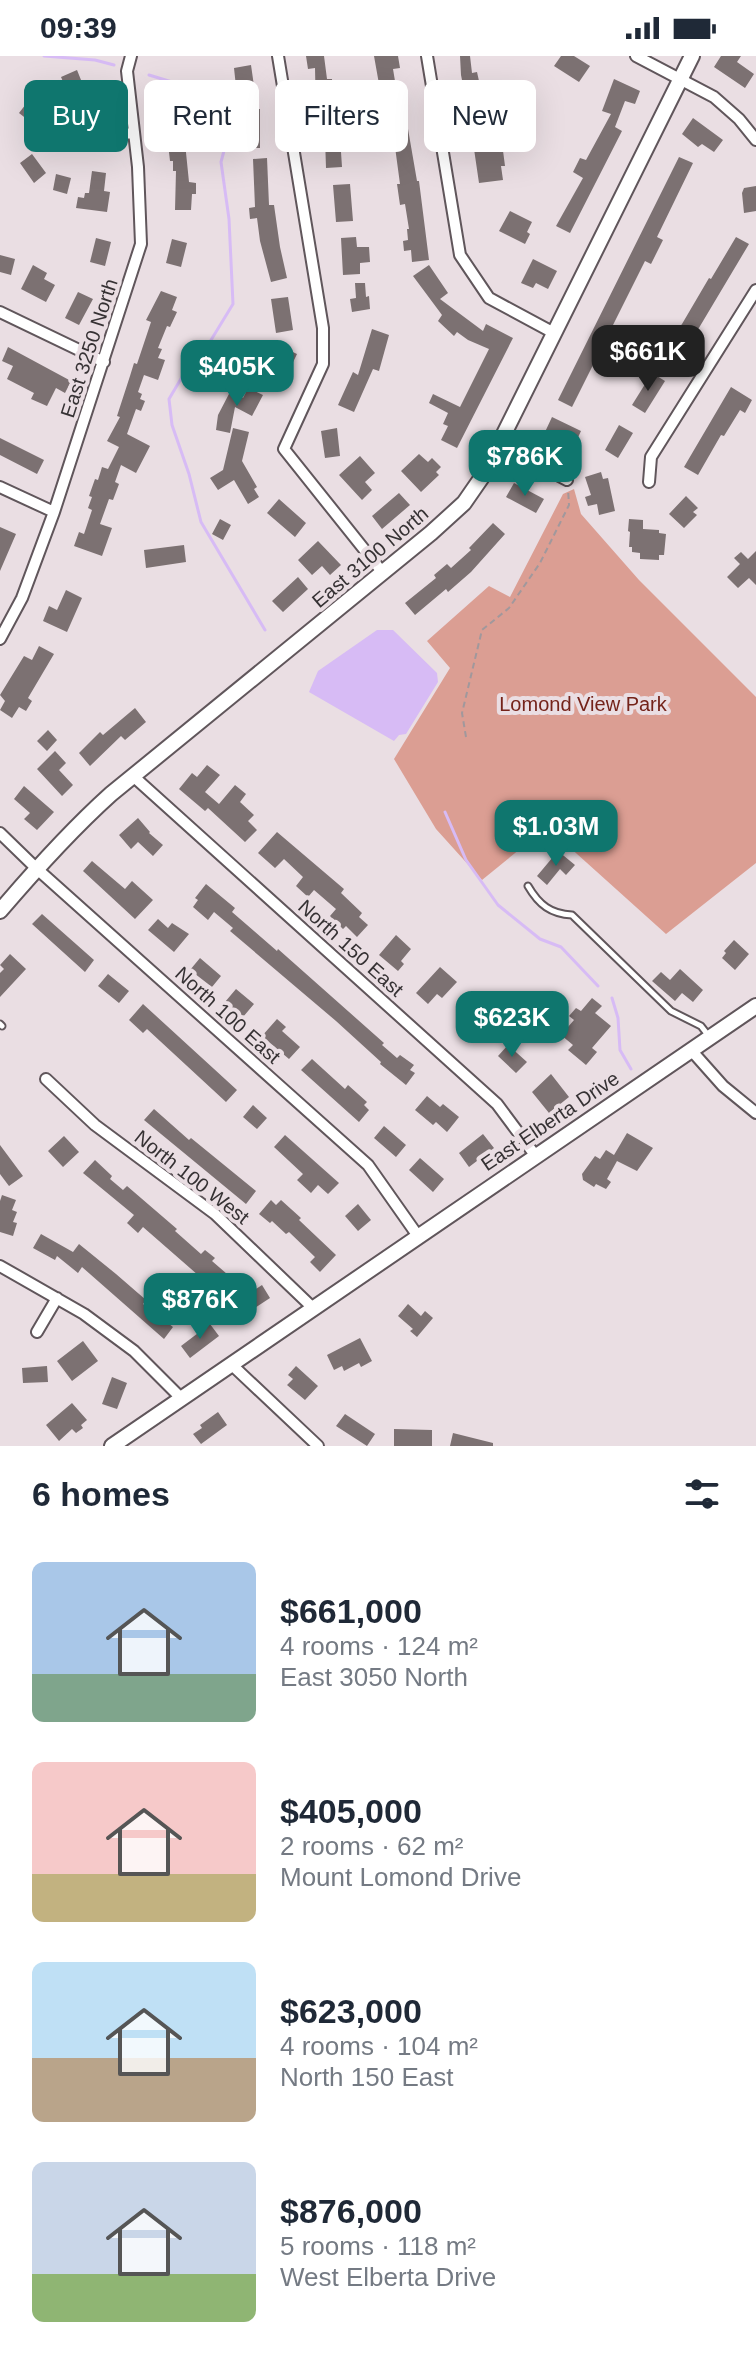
<!DOCTYPE html>
<meta charset="utf-8">
<style>
:root{--surface:#fff;--page:#f2f2f3;--text:#1f2937;--muted:#747a83;--accent:#0f766e}
body{margin:0;font-family:Helvetica,sans-serif;background:var(--page);color:var(--text);height:100vh;display:flex;flex-direction:column;font-size:30px;white-space:nowrap}
*{box-sizing:border-box;margin:0}
p{font-size:26px;color:var(--muted)}
.icon{flex:none;width:44px;height:44px;fill:none;stroke:currentColor;stroke-width:2;stroke-linecap:round;stroke-linejoin:round}
.map{position:relative;height:1390px;overflow:hidden}
.panel{display:flex;flex-direction:column;background:var(--surface);flex:1}
.panel>*{flex:none}
.hud{position:absolute;left:24px;top:24px;width:708px;height:72px;display:flex;gap:16px}
.price{position:absolute;translate:-50% -68px;padding:0 18px;border-radius:16px;background:var(--accent);color:#fff;font-size:26px;line-height:52px;filter:drop-shadow(0 2px 4px #0008)}
.price::after{content:'';position:absolute;left:50%;top:48px;width:24px;height:18px;margin-left:-12px;background:inherit;clip-path:polygon(0 0,100% 0,50% 100%)}
.price.on{background:#222;color:#fff}
ul{padding:0;list-style:none}
li{display:flex;align-items:center;gap:24px;height:200px;padding:0 32px}
li span{display:grid;place-items:center;flex:none;width:224px;height:160px;border-radius:12px;color:#555}
li>.icon{margin-inline-start:auto}
span .icon{width:96px;height:96px;fill:#fffc;stroke-width:1}
li b{font-size:34px}
h2{display:flex;justify-content:space-between;align-items:center;height:96px;padding:0 32px;font-size:34px}
.pill{padding:0 28px;border-radius:12px;background:var(--surface);box-shadow:0 8px 32px #0002;font-size:28px;line-height:72px}
.pill.on{background:var(--accent);color:#fff}
.status{display:flex;justify-content:space-between;align-items:center;height:56px;padding:0 40px;background:var(--surface);direction:ltr}
.status svg{height:22px;fill:currentColor}
.map>svg:first-child{display:block}
.green{fill:#db9e93}
.water{fill:#d7bbf5}
.lines{fill:none;stroke-linecap:round;stroke-linejoin:round}
.stream{stroke:#d7bbf5;stroke-width:3}
.building{fill:#7c7172}
.lane-casing{stroke:#60565b;stroke-width:9}
.street-casing{stroke:#60565b;stroke-width:14}
.secondary-casing{stroke:#60565b;stroke-width:18}
.path{stroke:#a1989c;stroke-width:2;stroke-dasharray:6 4;stroke-linecap:butt}
.lane{stroke:#fff;stroke-width:5}
.street{stroke:#fff;stroke-width:10}
.secondary{stroke:#fff;stroke-width:14}
.labels{text-anchor:middle;stroke-width:8;stroke-linejoin:round;paint-order:stroke}
.street-label{font-size:20px;fill:#363234;stroke:#eadee3}
.park-label{font-size:20px;fill:#74231a;stroke:#eadee3}
</style>
<div class="status"><b>09:39</b><svg viewBox="0 0 49 12"><path d="M0 12V9h3v3zM5 12V6h3v6zM10 12V3h3v9zM15 12V0h3v12zM26 1h20v11H26zM47 4h2v5h-2z"/></svg></div>
<div class="map">
<svg width="756" height="1390" viewBox="0 0 756 1390">
<rect width="100%" height="100%" fill="#eadee3"/>
<path class="green" d="M574 433 581 458 639 524 756 641V807L666 878 547 771 482 824 436 773 394 703 450 612 427 585 489 530 510 541 563 438Z"/>
<path class="water" d="M377 574H393L437 617 438 626 406 678 399 679 394 685 309 636 318 615Z"/>
<g class="lines">
<path class="stream" d="M44 0 95 4 114 9
M149 19 195 33 205 42 225 91 221 106 229 163 233 248 208 289 182 321 169 343 172 369 189 418 201 466 265 574
M445 756 466 804 498 849 540 883 561 891 598 930
M612 942 618 962 620 994 631 1013"/>
</g>
<path class="building" d="M306 0H324L327 23H332L333 60H316L315 12 308 13Z
M374 0H398L400 12 393 13 395 25 379 28Z
M460 0H470L472 17 477 16 485 52H490L494 75 517 70 520 83 502 87 505 110H501L503 124 479 127 469 59 461 19Z
M561 0H574L590 10 579 26 554 10Z
M721 0H741L737 6 754 18 745 32 714 11Z
M251 9 255 37 237 40 234 12Z
M77 14 83 29 89 26 95 39 73 49 61 21Z
M614 23 640 35 635 48 625 45 615 71 622 75 570 177 556 170 583 122 573 116 580 102 586 104 611 58 602 55Z
M171 33 187 39 182 54 178 52 174 64 158 58 164 42 167 43Z
M36 35 49 45 33 68 19 57Z
M403 44 417 125H419L429 204 412 206 411 194 404 195 403 185 408 184 407 173H409L405 148 400 149 397 128H400L393 76 390 62 383 63 381 47Z
M243 53H260V92H243Z
M693 62 723 84 714 96 702 88 698 91 682 78Z
M184 77 189 126 196 127V138H192L191 154H175L176 115H173V105H170L167 79Z
M340 81 342 111 326 112 325 82Z
M32 98 46 117 34 127 20 107Z
M679 101 693 107 657 181 663 184 651 208 645 205 572 351 558 344Z
M267 102 269 149H274L280 191 287 222 271 226 260 185 257 162 250 163 249 152 255 151 253 103Z
M92 115 106 117 104 135 110 136 107 156 76 152 78 141 84 142 85 137H89Z
M56 118 71 122 67 138 53 134Z
M350 128 353 165 336 166 333 129Z
M756 130V155L744 157 742 137 744 132Z
M510 155 532 166 527 176 530 178 525 188 499 175Z
M356 181 357 191H369L370 206 360 207V218L343 219 341 182Z
M736 181 749 188 681 302 663 292 671 280 672 281 682 268 709 222 711 223Z
M96 182 111 186 105 210 90 206Z
M172 183 187 187 181 211 166 207Z
M0 199 15 203 11 219 0 216Z
M533 203 557 215 548 233 536 227 533 232 521 227Z
M33 209 47 217 44 223 55 229 46 246 21 233Z
M429 209 448 237 440 243 483 275 486 268 513 282 457 392 441 384 448 370 443 368 448 357 429 347 433 338 460 351 489 293 468 284 457 276 454 280 438 265 442 259 413 220Z
M355 227H365L366 241 369 240 370 253 352 256 350 243 356 242Z
M161 235 177 241 172 254 177 256 170 271 167 270 158 292 162 293 158 302 165 304 158 324 144 319 138 336 142 338 140 343 145 345 141 355 136 353 127 378 150 390 136 417 121 409 115 426 119 428 113 444 109 443 100 468 112 472 102 500 74 490 79 476 84 478 92 454 88 452 92 441 89 440 95 423 98 424 102 411 108 413 119 391 107 385 120 361 117 360 130 320 134 307 137 308 151 266 146 264Z
M78 236 93 243 79 269 65 262Z
M288 241 293 274 276 277 271 243Z
M372 273 389 279 379 315 373 313 354 356 338 349 353 316 358 319Z
M8 291 71 325 65 337 56 332 47 350 31 343 34 337 7 323 13 310 2 305Z
M282 291 297 298 279 335 264 328 272 311 267 309 272 298 277 300Z
M652 317 665 325 645 357 632 349Z
M731 331 752 344 745 357 740 354 724 380 721 379 698 419 684 411Z
M248 332 263 339 252 360 235 351 230 377 216 374 218 359 230 336 243 342Z
M552 361 581 375 574 390 569 388 567 392 557 386 558 382 545 376Z
M619 369 633 377 618 402 605 394Z
M233 372 249 376 242 405 257 431 254 433 259 441 248 448 234 424 218 434 210 422 223 414Z
M337 372 340 400 325 402 321 375Z
M0 382 44 404 37 418 0 399Z
M419 398 428 406 432 402 441 411 436 416 439 419 421 436 401 415Z
M360 400 375 417 365 426 372 434 362 444 339 419Z
M601 416 603 423 608 422 615 455 599 459 597 448 588 450 585 441 591 439 585 421Z
M514 427 544 443 536 457 506 441Z
M399 437 410 449 382 473 372 460Z
M686 440 698 452 693 456 697 459 684 472 669 458Z
M279 443 306 467 295 481 267 457Z
M220 463 231 469 223 484 212 478Z
M629 463 643 464V473L659 474V477L666 478 664 499H659V504L640 503V497L632 496V491H629L630 476 628 475Z
M493 467 505 478 471 516 448 536 446 533 415 559 405 547 436 522 434 519 447 508 451 512 471 494 469 492Z
M0 471 16 478 0 515Z
M318 485 341 509 330 519 322 510 312 519 298 504Z
M184 489 186 506 146 512 144 494Z
M756 495V529L749 522 738 532 727 521 740 508 734 502 741 496 748 503Z
M298 521 308 533 283 556 272 545Z
M66 534 82 542 67 576 43 565 49 550 57 554Z
M39 590 54 598 28 642 32 645 26 655 19 651 12 662 0 654 5 645 0 639 24 600 32 604Z
M135 652 146 666 125 684 121 680 90 710 79 697 100 676 103 679Z
M48 674 57 684 47 695 37 685Z
M55 695 66 707 59 714 73 729 62 740 37 713Z
M207 709 220 719 205 736 219 748 235 729 246 738 240 746 254 759 248 765 257 774 245 786 208 752 205 755 179 733 192 717 197 721Z
M24 730 54 756 37 774 24 763 30 757 14 743Z
M138 762 150 776 149 777 163 789 153 800 138 786 131 793 119 779Z
M277 776 344 833 341 837 362 857 359 861 368 869 357 881 346 870 343 873 330 860 336 853 314 834 308 841 296 830 303 821 284 803 275 812 258 797Z
M558 795 575 809 566 819 560 813 547 829 537 820Z
M92 805 125 833 132 825 153 844 135 863 83 815Z
M206 828 235 852 232 856 277 895 278 893 384 987 382 989 397 1002 400 999 414 1009 410 1014 415 1017 406 1029 380 1008 381 1006 336 965 230 875 233 872 214 856 208 864 193 851 198 844 195 842Z
M42 858 94 904 85 916 32 868Z
M158 863 168 872 172 867 189 878 174 896 148 874Z
M396 879 411 893 401 905 404 908 398 915 379 899Z
M734 884 749 898 735 914 722 902 726 897 724 895Z
M10 898 26 913 0 941V917L4 913 0 909Z
M200 902 221 920 212 931 190 914Z
M440 911 457 926 442 942 437 938 428 948 416 937Z
M680 913 703 934 693 946 682 937 675 945 652 925 661 916 670 924Z
M108 918 129 935 119 947 98 930Z
M236 933 254 948 243 961 225 946Z
M592 942 602 950 595 957 611 970 592 992 597 996 586 1009 568 994 573 989 561 979 574 964 569 960 576 952 581 955Z
M143 948 237 1034 226 1046 147 973 143 977 129 964Z
M478 948 495 962 481 978 477 974 469 983 457 971Z
M277 963 286 971 282 975 300 991 289 1003 262 980Z
M508 989 527 1006 516 1017 498 1000Z
M312 1003 345 1033 348 1029 367 1046 364 1049 369 1054 359 1066 301 1014Z
M551 1018 569 1041 549 1057 532 1036Z
M427 1040 440 1051 443 1048 459 1061 447 1076 436 1066 433 1069 415 1054Z
M253 1049 267 1062 257 1073 243 1061Z
M154 1053 189 1084 191 1082 256 1135 246 1148 144 1064Z
M384 1070 406 1089 396 1101 374 1082Z
M627 1077 653 1092 637 1115 617 1105 607 1123 611 1126 606 1133 596 1128 594 1131 583 1124 582 1118 595 1100 600 1103 606 1094 614 1099Z
M483 1078 494 1092 469 1111 459 1097Z
M285 1079 339 1127 328 1138 318 1129 311 1137 297 1124 303 1118 274 1091Z
M64 1080 79 1096 63 1111 48 1095Z
M0 1089 23 1120 9 1130 0 1118Z
M420 1102 444 1123 433 1136 409 1114Z
M95 1104 112 1120 110 1123 123 1134 127 1130 177 1173 175 1175 201 1198 205 1194 215 1202 212 1205 227 1218 214 1233 143 1171 138 1177 127 1167 134 1159 83 1117Z
M2 1139 16 1144 12 1154 17 1156 13 1166 17 1167 13 1180 0 1176V1145Z
M271 1144 276 1149 281 1144 301 1162 299 1164 336 1199 320 1216 310 1206 315 1201 289 1176 286 1178 272 1165 270 1167 259 1158Z
M358 1148 371 1164 358 1175 345 1160Z
M41 1178 73 1196 79 1188 116 1218 146 1244 143 1248 173 1271 164 1283 82 1211 78 1217 57 1200 55 1204 33 1192Z
M262 1229 270 1242 238 1263 230 1250Z
M408 1248 421 1260 425 1255 433 1262 417 1281 410 1275 413 1273 398 1260Z
M210 1268 219 1280 190 1302 181 1290Z
M360 1282 372 1305 361 1311 359 1307 344 1315 342 1310 334 1314 327 1299Z
M83 1285 98 1305 72 1325 57 1305Z
M47 1310 48 1326 23 1327 22 1312Z
M296 1310 318 1330 305 1344 287 1329 293 1323 288 1319Z
M112 1321 127 1327 117 1353 102 1348Z
M72 1347 87 1364 81 1369 83 1372 76 1377 72 1373 59 1385 46 1369Z
M218 1356 227 1369 201 1388 193 1378 202 1372 200 1369Z
M345 1358 375 1378 367 1390 336 1370Z
M394 1373 432 1374V1390H394Z
M453 1377 493 1387V1390H450Z"/>
<g class="lines">
<g class="lane-casing">
<path id="lane" d="M528 830C539 849 551 858 572 859L671 955 701 970 708 979
M0 968 2 970"/>
</g>
<g class="street-casing">
<path id="street" d="M278 0 323 272V308L284 393 383 517
M427 0 460 199 489 242 554 277
M636 0 714 41 739 63 756 84
M73 83 133 77
M0 256 104 306
M499 388 567 424
M649 426 651 401 756 234
M0 431 54 456
M0 583 22 542 54 456 141 188 138 111 127 15 131 0
M133 720 497 1048 535 1099
M0 777 36 812 368 1109 418 1180
M691 994 723 1030 756 1057
M46 1023 95 1069 215 1158 313 1252
M0 1210 84 1258 134 1295 182 1343
M37 1276 57 1242
M231 1308 318 1390"/>
</g>
<g class="secondary-casing">
<path id="secondary" d="M0 855C35 814 71 774 111 738L431 477 464 447 482 421 499 388 692 0
M112 1390 756 950"/>
</g>
<path class="path" d="M466 681 462 657 482 574 509 552 540 507 569 449 568 433"/>
<use href="#lane" class="lane"/>
<use href="#street" class="street"/>
<use href="#secondary" class="secondary"/>
</g>
<g class="labels">
<g class="street-label">
<text transform="translate(89 292) rotate(-72)" y="7">East 3250 North</text>
<text transform="translate(370 501) rotate(-40)" y="7">East 3100 North</text>
<text transform="translate(351 892) rotate(42)" y="7">North 150 East</text>
<text transform="translate(228 959) rotate(42)" y="7">North 100 East</text>
<text transform="translate(550 1065) rotate(-34)" y="7">East Elberta Drive</text>
<text transform="translate(192 1121) rotate(38)" y="7">North 100 West</text>
</g>
<g class="park-label">
<text x="583" y="655">Lomond View Park</text>
</g>
</g>
</svg>
<b class="price on" style="left:648px;top:337px">$661K</b>
<b class="price" style="left:237px;top:352px">$405K</b>
<b class="price" style="left:525px;top:442px">$786K</b>
<b class="price" style="left:556px;top:812px">$1.03M</b>
<b class="price" style="left:512px;top:1003px">$623K</b>
<b class="price" style="left:200px;top:1285px">$876K</b>
<div class="hud">
<a class="pill on">Buy</a>
<a class="pill">Rent</a>
<a class="pill">Filters</a>
<a class="pill">New</a>
</div>
</div>
<section class="panel">
<h2>6 homes<svg class="icon" aria-label="filters" viewBox="0 0 24 24"><path d="M4 7h16M4 17h16"/><circle cx="9" cy="7" r="2"/><circle cx="15" cy="17" r="2"/></svg></h2>
<ul>
<li><span style="background:linear-gradient(#a9c7e8 70%,#7fa58c 0)"><svg class="icon" aria-label="home" viewBox="0 0 24 24"><path d="M3 11l9-7 9 7M6 9v11h12V9"/></svg></span><div><b>$661,000</b><p>4 rooms · 124 m²</p><p>East 3050 North</p></div></li>
<li><span style="background:linear-gradient(#f6c9c9 70%,#c2b280 0)"><svg class="icon" aria-label="home" viewBox="0 0 24 24"><path d="M3 11l9-7 9 7M6 9v11h12V9"/></svg></span><div><b>$405,000</b><p>2 rooms · 62 m²</p><p>Mount Lomond Drive</p></div></li>
<li><span style="background:linear-gradient(#bfe0f5 60%,#b9a48a 0)"><svg class="icon" aria-label="home" viewBox="0 0 24 24"><path d="M3 11l9-7 9 7M6 9v11h12V9"/></svg></span><div><b>$623,000</b><p>4 rooms · 104 m²</p><p>North 150 East</p></div></li>
<li><span style="background:linear-gradient(#c9d6e8 70%,#8fb573 0)"><svg class="icon" aria-label="home" viewBox="0 0 24 24"><path d="M3 11l9-7 9 7M6 9v11h12V9"/></svg></span><div><b>$876,000</b><p>5 rooms · 118 m²</p><p>West Elberta Drive</p></div></li>
</ul>
</section>
